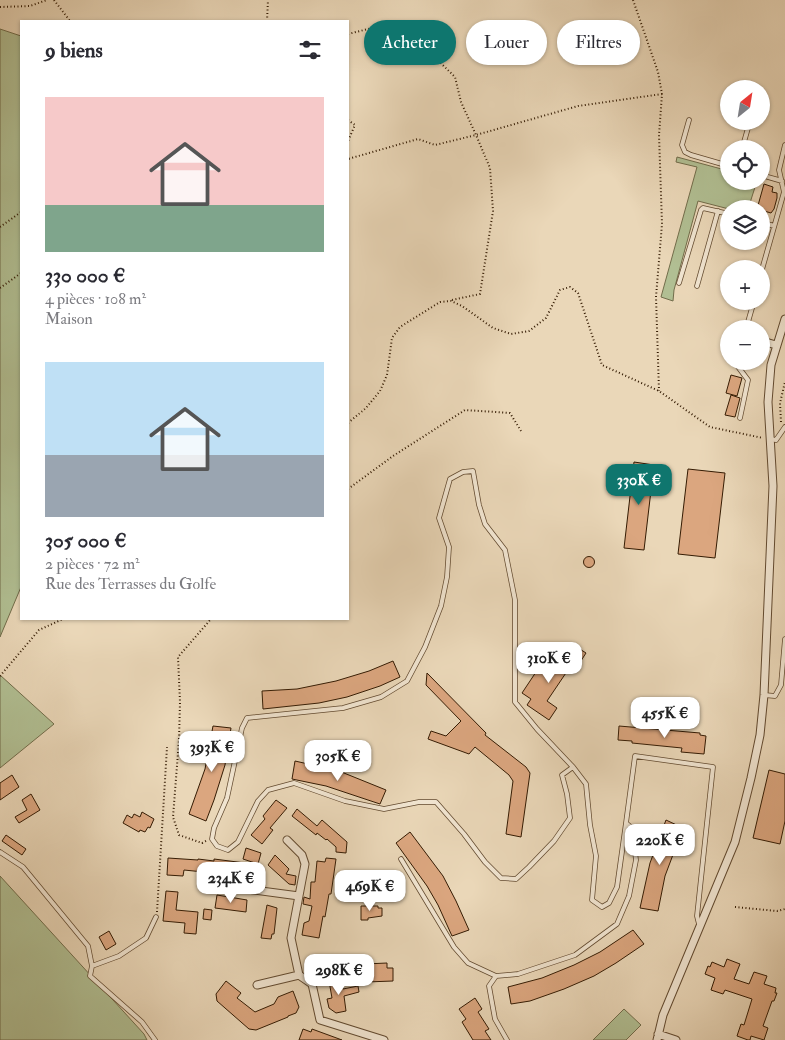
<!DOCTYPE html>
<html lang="fr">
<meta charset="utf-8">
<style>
:root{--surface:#fff;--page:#f2f2f3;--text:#2b2b33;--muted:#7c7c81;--accent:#0f766e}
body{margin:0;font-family:"IM FELL Double Pica",serif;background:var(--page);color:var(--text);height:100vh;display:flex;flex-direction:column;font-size:19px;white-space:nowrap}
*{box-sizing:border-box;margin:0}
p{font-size:16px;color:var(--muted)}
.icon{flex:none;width:28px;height:28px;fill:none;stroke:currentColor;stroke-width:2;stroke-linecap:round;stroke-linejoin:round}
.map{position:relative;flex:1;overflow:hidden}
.sheet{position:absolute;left:20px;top:20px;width:329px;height:600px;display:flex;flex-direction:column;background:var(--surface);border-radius:0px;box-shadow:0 1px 4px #0004}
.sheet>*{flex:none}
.banner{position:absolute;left:364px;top:20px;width:346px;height:45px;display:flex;gap:10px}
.needle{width:32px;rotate:30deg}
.controls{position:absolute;left:720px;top:80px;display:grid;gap:10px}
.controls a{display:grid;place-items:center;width:50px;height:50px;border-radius:50%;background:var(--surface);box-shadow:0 1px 4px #0004;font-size:25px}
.price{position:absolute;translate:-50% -42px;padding:0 11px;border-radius:10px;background:#fff;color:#222;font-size:16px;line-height:32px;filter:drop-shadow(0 1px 2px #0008)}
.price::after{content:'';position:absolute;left:50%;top:30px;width:15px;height:11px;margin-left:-8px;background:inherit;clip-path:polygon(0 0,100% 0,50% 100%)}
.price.selected{background:var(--accent);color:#fff}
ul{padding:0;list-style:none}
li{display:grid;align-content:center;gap:10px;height:265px;padding:0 25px}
li span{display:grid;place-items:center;height:155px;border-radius:0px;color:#555}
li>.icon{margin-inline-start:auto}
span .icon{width:90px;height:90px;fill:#fffc;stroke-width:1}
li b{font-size:21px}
h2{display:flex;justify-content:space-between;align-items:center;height:60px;padding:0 25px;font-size:21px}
.tag{padding:0 18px;border-radius:22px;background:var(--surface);box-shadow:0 1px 4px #0004;font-size:18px;line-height:45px}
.tag.selected{background:var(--accent);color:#fff}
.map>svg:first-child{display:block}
.green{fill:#b1bf93;stroke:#726d4b}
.building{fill:#dba67f;stroke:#341b03}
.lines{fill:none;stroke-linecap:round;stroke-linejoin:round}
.lane-casing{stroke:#624a30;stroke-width:5.5}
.street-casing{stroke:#624a30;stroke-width:9}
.path{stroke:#341b03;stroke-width:2;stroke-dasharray:1 2.5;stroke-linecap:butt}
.lane{stroke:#f1e5d1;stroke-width:4}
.street{stroke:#f1e5d1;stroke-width:7}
</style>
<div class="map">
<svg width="785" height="1040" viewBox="0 0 785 1040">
<rect width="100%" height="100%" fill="#ead7b8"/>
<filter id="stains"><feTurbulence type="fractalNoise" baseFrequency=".004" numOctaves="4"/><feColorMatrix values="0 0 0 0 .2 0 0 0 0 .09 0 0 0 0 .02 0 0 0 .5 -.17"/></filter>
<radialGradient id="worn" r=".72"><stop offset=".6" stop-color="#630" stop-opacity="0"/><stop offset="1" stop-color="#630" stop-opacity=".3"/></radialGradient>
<path class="green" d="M0 29 21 36V587L0 637Z
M677 157 729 171V181H757L748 209H729L698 201 674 290 673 301 661 297 697 167 676 162Z
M0 675 54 724 0 768Z
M0 876 144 1034 147 1040H0Z
M624 1009 641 1025 626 1040H593Z"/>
<path class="building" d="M764 184 773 187 772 192 777 193V198L774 209 771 213 757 209Z
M731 375 742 378 737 396 726 393Z
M731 395 740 398 735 417 725 415Z
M634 462 654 465 644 550 624 548Z
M688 469 725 473 715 558 678 554Z
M583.5 562a5.5 5.5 0 1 1 11 0a5.5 5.5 0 1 1-11 0Z
M575 646 586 653 577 667 572 664 547 701 557 708 549 720 527 705 531 699 522 693 542 663 555 671 559 665 561 666Z
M393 661 400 677 380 686 347 697 319 703 263 709 262 691 297 689 336 681 369 671Z
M427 673 486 733 485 735 526 767 530 773 521 837 506 834 513 781 509 775 475 747 469 754 428 739 431 731 446 736 461 721 426 685Z
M213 726 231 728 225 765 214 800 206 821 189 814 205 769Z
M619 726 700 733V735L706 736 704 754 681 752 682 748 632 743V741L618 740Z
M295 761 339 771 386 790 380 804 326 786 292 779Z
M769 770 785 774V821L780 844 753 838Z
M12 775 19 787 0 800V783Z
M31 794 40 810 19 823 15 817 27 810 22 800Z
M276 800 287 808 270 828 273 830 262 844 251 835 265 819 263 816Z
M297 809 317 826 322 820 347 842 346 853 336 852V847L327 839 326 840 317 833 316 835 292 816Z
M142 812 154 819 150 828 148 827 145 832 140 830 139 832 123 823 127 815 132 818 134 814 140 817Z
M666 820 683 828 665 876 658 911 640 908 650 863Z
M410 832 443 876 456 901 469 930 452 936 438 905 427 886 396 843Z
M6 835 26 849 22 855 2 841Z
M246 848 261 853 258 864 243 859Z
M275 855 289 869 286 874 296 876 295 885 289 884 268 865Z
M168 858 198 860V859L214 861V859L245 863 243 876 184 870 183 876 167 875Z
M326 858 336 859 331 894H329L325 917 323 916 319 938 302 935 304 923 309 921 312 906 303 904 304 897 310 899 311 882H315L317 861 325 862Z
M166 891 178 892 176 910 198 912 196 934 184 933 185 923 163 921Z
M217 895 247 900 246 912 215 908Z
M267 905 277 908 274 934H272L271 939 261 938Z
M361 906H378V908H382V916L368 918V920H361Z
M204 909 212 910 211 920 203 919Z
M633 930 644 944 616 963 594 976 564 989 530 1001 511 1004 508 987 542 978 574 965 600 952Z
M109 931 116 944 106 950 99 937Z
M727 959 740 964 734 979 749 984 754 972 767 976 764 984 776 988 775 993H777L774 1001H772L763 1026 768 1028 764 1040 751 1036 750 1040H748L737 1036 741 1024 744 1025 752 999 725 990 723 994 711 990 715 978 705 974 708 966 710 967 712 962 724 967Z
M387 963V968H393V981L366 982 365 964Z
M341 979 343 989 358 986 359 992 344 996 346 1011 336 1013 329 1008 327 999 332 998 329 981Z
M226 981 241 993 237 998 255 1012 274 1004 278 997 293 991 299 1007 296 1013 288 1016V1017L256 1030 249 1029 217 1001 216 994Z
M475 998 482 1009 478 1012 489 1029 485 1031 491 1040H473L462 1022 466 1019 459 1009Z
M303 1029 311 1032 312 1029 342 1040H299Z"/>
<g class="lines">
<g class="lane-casing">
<path id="lane" d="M689 120 682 145 685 152 691 155 729 166
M742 149 750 121
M761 175 782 181
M761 222 774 226
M761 273 784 192 779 170 785 145
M679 283 701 210 703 208 729 214
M697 286 718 211
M746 329 754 301
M737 361 736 364 748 380 740 418
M769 439 776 440 785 427
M764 695 775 696 781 685 785 639
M573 767 537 729 515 702V600L505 550 485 524 479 505 473 471 463 472 450 479 439 518 449 547 447 577 441 606 425 647 407 681 381 697 343 708 247 718 242 728 227 798 214 828 212 839 217 846 228 850 238 842 258 801 268 790 294 783 345 801 384 809 419 802H436L464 834 485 862 501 878 516 879 529 867 554 841 570 818 567 794 562 775 573 767 586 784 590 825 596 856 592 900 602 907 609 903 617 887 626 823
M0 852 23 867 88 946 92 966 90 976 142 1022 155 1040
M401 859 454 947 468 963 496 976
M92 966 119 956 146 938 156 917
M507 1040 495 1019 489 986 496 976 518 974 575 955 617 924 629 896 636 860 632 828 626 823 635 756 713 767 697 916 699 924"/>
</g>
<g class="street-casing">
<path id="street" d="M762 341 776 345
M287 840 302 855 305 864 291 938 299 975
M217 885 299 896
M299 975 312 984 320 1020 384 1040
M257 985 299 975
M658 1034 676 1040
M657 1040 663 1015 735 842 751 778 760 735 764 695 773 486 768 402 771 365 785 319"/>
</g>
<path class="path" d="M54 0 70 21
M633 0 658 72 662 94 659 135 662 224 656 297 659 391
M0 7 30 6 47 0
M267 21 268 0
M348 34 392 23 411 34 455 77 461 102 476 135 435 145 418 139 348 159
M348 120 355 125 348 141
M0 227 21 212
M0 288 21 273
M452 300 480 294 493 211 490 168 476 135 578 106 662 94
M781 422 780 403 785 382
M348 423 366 408 380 391 387 375 392 338 400 327 440 302 451 301 462 306 493 328 511 334 529 331 546 318 560 290 570 287 578 293 602 365 659 391 710 427 763 438
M348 489 393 456 465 410 510 413 521 431
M0 676 39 630 63 619
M206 841 202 843 179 835 173 817 179 740 180 702 178 657 211 619
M735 907 777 911 785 909
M157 912 167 747"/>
<use href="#lane" class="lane"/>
<use href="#street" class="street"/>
</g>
<rect width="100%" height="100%" filter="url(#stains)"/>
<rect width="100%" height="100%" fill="url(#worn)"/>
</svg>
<div class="controls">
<a><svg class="needle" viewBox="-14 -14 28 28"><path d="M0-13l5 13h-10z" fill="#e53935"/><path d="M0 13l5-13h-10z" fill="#7c7c81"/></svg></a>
<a><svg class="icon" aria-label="locate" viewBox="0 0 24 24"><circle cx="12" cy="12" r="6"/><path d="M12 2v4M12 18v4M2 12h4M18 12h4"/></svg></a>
<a><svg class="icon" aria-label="layers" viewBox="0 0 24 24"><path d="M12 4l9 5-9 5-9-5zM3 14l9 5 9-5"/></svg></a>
<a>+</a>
<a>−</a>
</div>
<b class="price selected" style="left:639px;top:506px">330K €</b>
<b class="price" style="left:549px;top:684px">310K €</b>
<b class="price" style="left:665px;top:739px">455K €</b>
<b class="price" style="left:212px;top:773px">393K €</b>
<b class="price" style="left:338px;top:782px">305K €</b>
<b class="price" style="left:660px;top:866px">220K €</b>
<b class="price" style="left:231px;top:904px">234K €</b>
<b class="price" style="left:370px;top:912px">469K €</b>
<b class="price" style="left:339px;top:996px">298K €</b>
<div class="banner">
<a class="tag selected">Acheter</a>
<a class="tag">Louer</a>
<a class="tag">Filtres</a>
</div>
<section class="sheet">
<h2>9 biens<svg class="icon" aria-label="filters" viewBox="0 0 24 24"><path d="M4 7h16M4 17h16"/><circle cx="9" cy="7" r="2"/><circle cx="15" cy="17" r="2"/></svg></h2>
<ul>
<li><span style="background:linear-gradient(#f6c9c9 70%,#7fa58c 0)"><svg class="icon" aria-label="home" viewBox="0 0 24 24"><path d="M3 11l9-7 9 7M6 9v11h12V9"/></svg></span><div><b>330 000 €</b><p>4 pièces · 108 m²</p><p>Maison</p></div></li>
<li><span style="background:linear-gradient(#bfe0f5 60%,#9aa5b1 0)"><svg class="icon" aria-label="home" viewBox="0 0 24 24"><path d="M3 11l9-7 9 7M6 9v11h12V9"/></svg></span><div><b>305 000 €</b><p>2 pièces · 72 m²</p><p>Rue des Terrasses du Golfe</p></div></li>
</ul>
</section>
</div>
